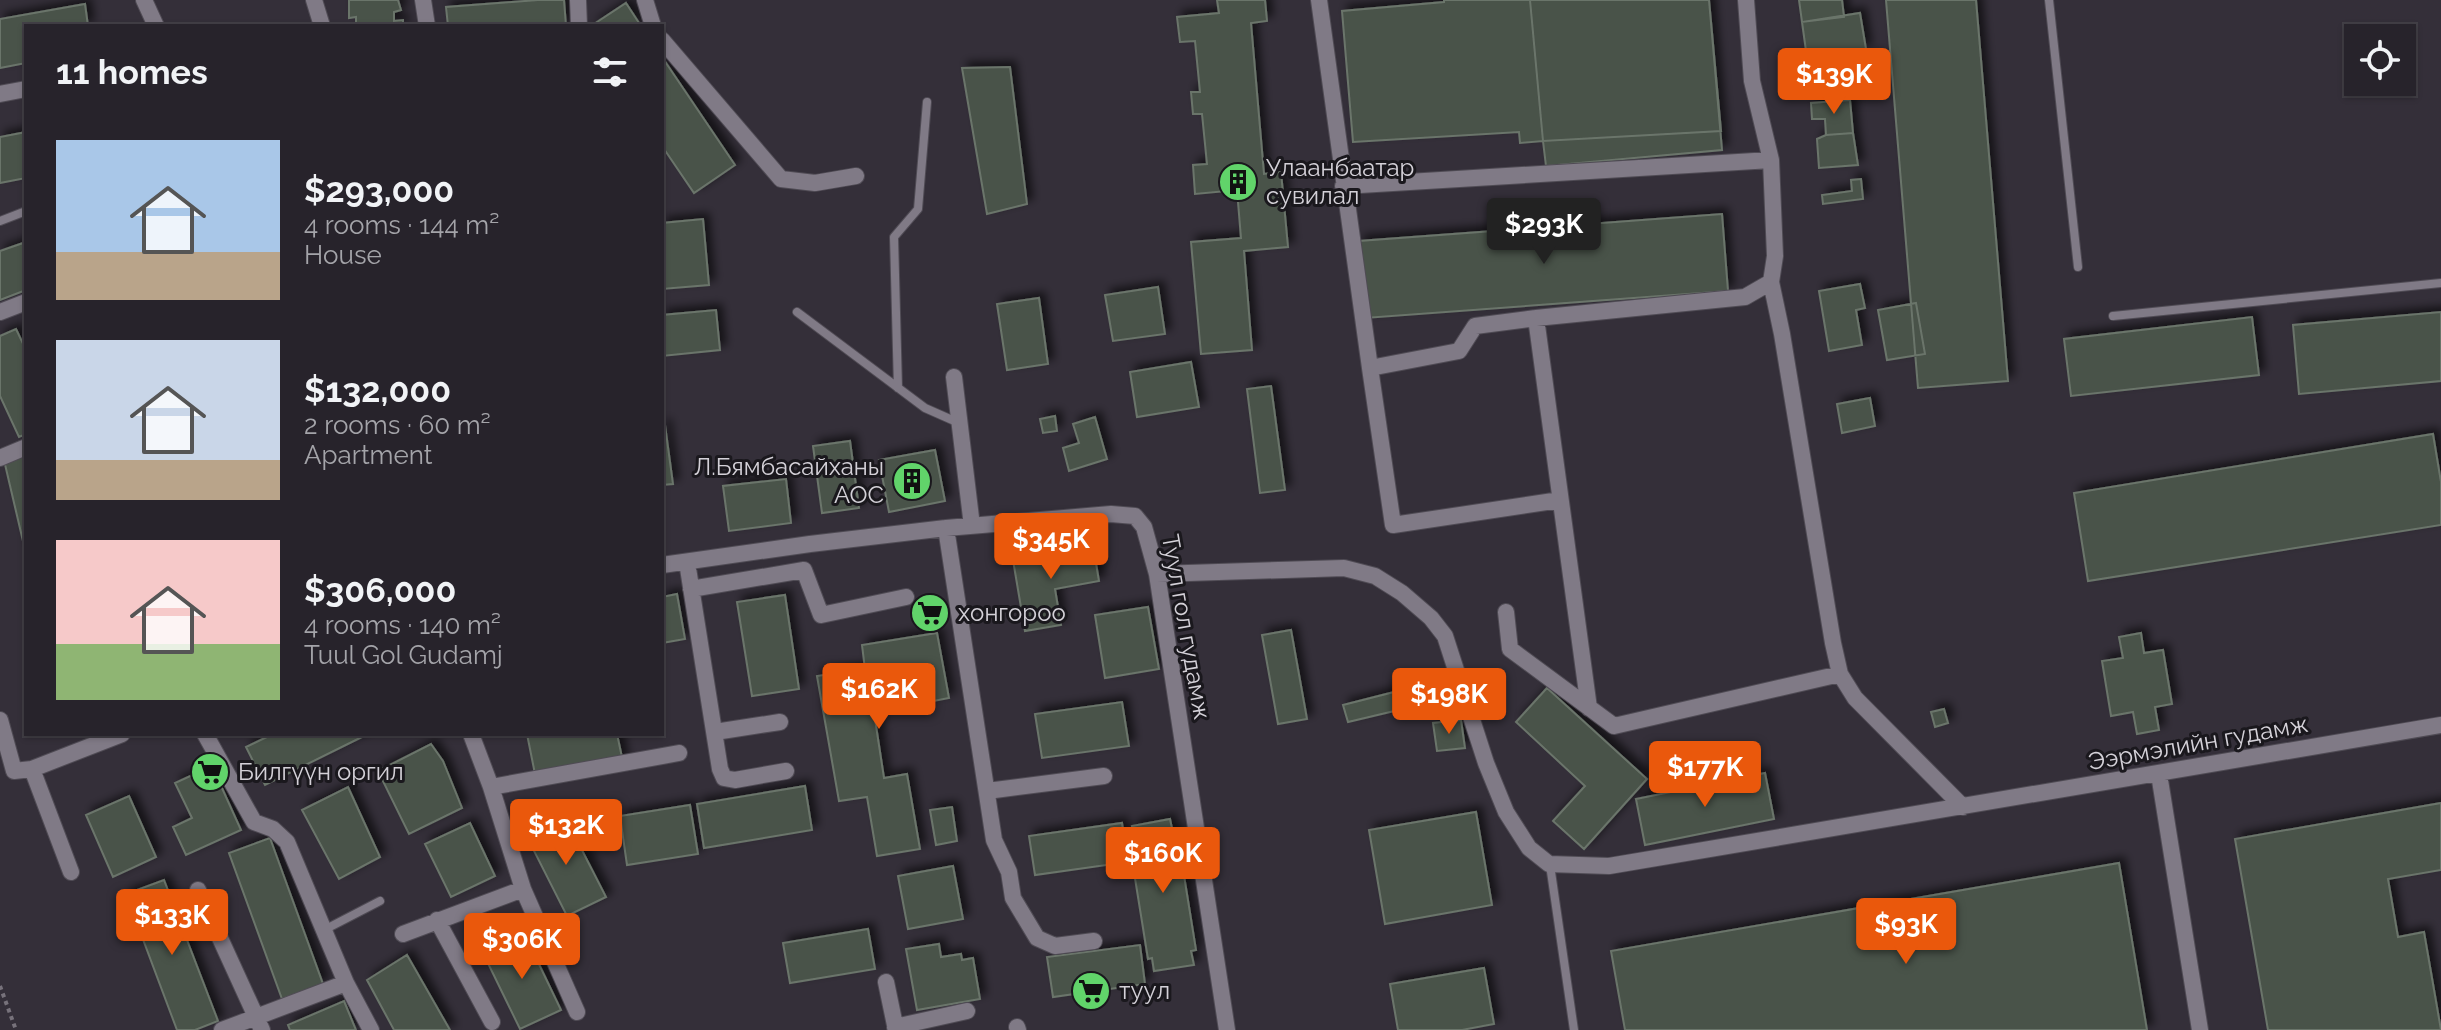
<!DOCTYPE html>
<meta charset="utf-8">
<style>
:root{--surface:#27232b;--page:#332f37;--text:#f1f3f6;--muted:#a4a4a9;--line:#434047;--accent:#ea580c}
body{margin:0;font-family:Raleway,sans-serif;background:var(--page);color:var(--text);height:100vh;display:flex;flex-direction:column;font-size:30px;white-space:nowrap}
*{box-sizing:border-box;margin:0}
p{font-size:26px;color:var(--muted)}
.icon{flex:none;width:44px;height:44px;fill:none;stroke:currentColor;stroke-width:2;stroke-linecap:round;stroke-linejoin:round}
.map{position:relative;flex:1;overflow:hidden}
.side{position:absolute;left:24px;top:24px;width:640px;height:712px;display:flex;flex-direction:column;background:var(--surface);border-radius:0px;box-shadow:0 2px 6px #0004,0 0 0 2px var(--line)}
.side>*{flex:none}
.fabs{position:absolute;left:2344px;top:24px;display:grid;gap:16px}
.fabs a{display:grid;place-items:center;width:72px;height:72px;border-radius:0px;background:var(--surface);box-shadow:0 2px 6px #0004,0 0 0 2px var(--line);font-size:40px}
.price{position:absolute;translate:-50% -68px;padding:0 18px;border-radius:8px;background:var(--accent);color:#fff;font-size:26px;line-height:52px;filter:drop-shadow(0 2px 4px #0008)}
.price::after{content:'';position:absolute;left:50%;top:48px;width:24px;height:18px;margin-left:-12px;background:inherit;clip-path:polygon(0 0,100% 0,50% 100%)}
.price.active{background:#222;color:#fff}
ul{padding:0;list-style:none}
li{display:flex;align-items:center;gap:24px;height:200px;padding:0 32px}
li span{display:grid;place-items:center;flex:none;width:224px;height:160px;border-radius:0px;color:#555}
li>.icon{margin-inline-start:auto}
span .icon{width:96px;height:96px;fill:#fffc;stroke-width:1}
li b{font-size:34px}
h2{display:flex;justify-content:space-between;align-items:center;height:96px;padding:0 32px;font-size:34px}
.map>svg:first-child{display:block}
.building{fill:#495249;stroke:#6b756b;stroke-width:2;filter:url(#shadow)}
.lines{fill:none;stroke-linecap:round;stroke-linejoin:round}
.lane-casing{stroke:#4f4b54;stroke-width:10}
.street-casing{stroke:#4f4b54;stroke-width:18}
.path{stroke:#77727b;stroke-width:4;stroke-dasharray:4 4;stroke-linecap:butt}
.lane{stroke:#807a86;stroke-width:8}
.street{stroke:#807a86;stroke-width:16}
.labels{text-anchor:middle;stroke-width:6;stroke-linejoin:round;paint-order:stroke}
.poi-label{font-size:24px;fill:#d4d1d8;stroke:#1a181d;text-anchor:start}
.street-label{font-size:24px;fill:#d4d1d8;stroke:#1a181d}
</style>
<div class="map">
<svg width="2441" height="1030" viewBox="0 0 2441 1030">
<defs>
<filter id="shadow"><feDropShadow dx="5.5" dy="-5.5" stdDeviation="4" flood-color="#0009"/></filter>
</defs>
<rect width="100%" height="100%" fill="#342f39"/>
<path class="building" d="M349 0H398L401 10 394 12V21L403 20V26H356V17L349 18Z
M538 0H564L566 26H448L446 7Z
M1217 0H1265L1267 21 1251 23 1264 174 1281 172 1288 247 1244 251 1252 350 1201 354 1191 242 1241 238 1237 190 1195 194 1193 165 1207 164 1202 114H1193L1191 92H1200L1195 41 1180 42 1177 17 1219 13Z
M1444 0H1709L1722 150 1546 166 1543 141 1520 143 1519 132 1353 142 1342 11 1444 2Z
M1530 0H1709L1721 131 1543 141Z
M1799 0H1842L1844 17 1802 22Z
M1886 0H1976L2008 381 1918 388Z
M626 3 641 26H591Z
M85 4 88 26H26V63L0 68V19Z
M1860 13 1866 49 1807 58 1802 22Z
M1847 52 1852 94 1807 99 1802 58Z
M662 57 735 165 694 193 662 146Z
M1010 67 1027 204 987 214 962 68Z
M1850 100 1853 133 1826 135 1825 119H1812L1811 103Z
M26 132V178L0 183V137Z
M1853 133 1858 165 1819 168 1817 139 1826 135Z
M1861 179 1863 199 1823 204 1822 195 1852 191 1851 180Z
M1722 214 1728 291 1365 318 1359 241Z
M703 219 709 285 662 289V223Z
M26 242V290L0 300V251Z
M1860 284 1865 308 1856 310 1862 345 1829 351 1819 291Z
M1158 287 1165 334 1113 341 1105 295Z
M1039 298 1048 364 1007 370 997 304Z
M1916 303 1925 354 1887 360 1878 310Z
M716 310 720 350 662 356V315Z
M2441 312V381L2299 394 2293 325Z
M2252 317 2259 375 2071 396 2064 339Z
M16 329 26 350V434L19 437 0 396V336Z
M1191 362 1199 407 1137 417 1130 372Z
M1271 386 1285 490 1260 493 1247 389Z
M1870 398 1875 426 1842 433 1837 404Z
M1055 416 1057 431 1043 433 1040 419Z
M1095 417 1107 459 1069 471 1063 448 1079 443 1073 424Z
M662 425H665L673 484 662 485Z
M2433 434 2441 482V525L2088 581 2074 493Z
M850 441 859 508 822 513 813 446Z
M935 450 945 501 889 512 879 460Z
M26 455V554L4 460Z
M26 455V554L4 460Z
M786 479 791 523 729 531 723 486Z
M1055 544 1057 552 1093 546 1099 581 1055 589 1061 625 1025 631 1013 560 1029 558 1027 549Z
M677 594 685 639 662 643V597Z
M785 595 799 689 752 696 737 602Z
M1148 607 1159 669 1105 678 1095 615Z
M1291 630 1307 719 1278 724 1262 635Z
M937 633 949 698 912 705 909 687 871 693 884 778 907 774 920 849 877 856 867 797 839 801 817 676 865 669 862 645Z
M2141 633 2144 653 2163 650 2172 704 2155 707 2159 730 2137 734 2133 712 2111 716 2102 661 2123 658 2119 637Z
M1547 688 1647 779 1584 849 1553 821 1585 786 1516 722Z
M1402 690 1407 708 1348 722 1343 705Z
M1122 702 1129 746 1042 758 1035 714Z
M1944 709 1948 723 1935 727 1931 712Z
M1461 720 1465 748 1437 751 1433 723Z
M273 734H368L265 785 246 747Z
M527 734H617L623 762 536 779Z
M431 744 443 761 462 808 409 834 378 771Z
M212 766 241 830 186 855 173 827 192 818 175 783Z
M1765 773 1774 819 1645 845 1636 799Z
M805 786 812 830 704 848 697 804Z
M348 787 380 857 339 879 302 810Z
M129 796 156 857 113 877 86 815Z
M2441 803V870L2388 879 2398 937 2424 932 2441 1030H2268L2235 839Z
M690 805 698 854 627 865 620 816Z
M952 807 957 841 936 845 930 810Z
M1476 812 1492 905 1385 924 1369 830Z
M565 817 606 897 567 916 527 837Z
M1170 819 1173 833 1177 832 1196 950 1191 951 1194 965 1154 971 1152 958 1148 959 1129 841 1134 840 1132 826Z
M470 823 495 876 451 897 425 844Z
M1122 823 1128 862 1035 875 1029 836Z
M270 838 323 984 282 999 229 853Z
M2119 863 2147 1030H1625L1611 951Z
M953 866 963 919 908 929 898 876Z
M164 880 218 1021 195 1030H177L126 894Z
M868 929 875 969 790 983 783 943Z
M524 933 561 1010 520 1029 483 953Z
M939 944 941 957 961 954 962 960 973 958 980 999 917 1010 906 949Z
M1140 945 1145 984 1053 997 1047 957Z
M407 955 450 1030H394L367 980Z
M1484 968 1494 1024 1462 1030H1398L1390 984Z
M344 1001 356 1030H290L288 1025Z"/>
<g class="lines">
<g class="lane-casing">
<path id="lane" d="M2049 0 2078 267
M0 221 26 211
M797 312 925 408 959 423
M2113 316 2441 283
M898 388 894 237 918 209 927 102
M1550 865 1574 1030
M324 930 380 901"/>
</g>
<g class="street-casing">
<path id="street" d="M144 0 156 26
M314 0 322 26
M423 0 427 26
M578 0 579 26
M645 0 653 26
M1319 0 1370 368
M1746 0 1752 81 1771 160 1775 256 1771 282 1782 334 1833 643 1840 674 1855 698 1963 807
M662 40 781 179 815 183 856 176
M0 94 26 89
M1343 186 1771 160
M0 312 26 302
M1536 318 1475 326 1459 351 1370 368 1393 525 1560 500
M954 377 972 526
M0 458 26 447
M946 528 994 840 1009 872 1013 898 1037 938 1055 946 1094 941
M687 562 720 769 724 778 735 780 786 771
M662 565 810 544 946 528 1111 514 1135 516 1144 527 1157 574 1227 1030
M1157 574 1344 568 1375 576 1402 593 1431 618 1445 636 1486 763 1506 812 1529 848 1549 864 1609 866 2441 725
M691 589 804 570 821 615 906 597
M1506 612 1510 649 1614 726 1840 674
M1589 708 1536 318 1745 297 1771 282
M0 720 14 771 32 769 122 734
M715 732 780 722
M205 734 254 822 273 829 287 842 346 983 371 1030
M32 769 71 872
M2159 774 2200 1030
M491 787 679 753
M987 791 1104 776
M523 889 577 1012
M198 890 262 1030
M437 920 492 1022
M403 934 523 889 491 787 471 734
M886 982 896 1030
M895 1027 967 1011
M1017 1027 1018 1030
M222 1030 346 983"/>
</g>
<path class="path" d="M0 986 16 1030"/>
<use href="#lane" class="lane"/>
<use href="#street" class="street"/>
</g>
<defs>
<g id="building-disc" transform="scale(2)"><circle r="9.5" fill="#61d46a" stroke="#1a181d"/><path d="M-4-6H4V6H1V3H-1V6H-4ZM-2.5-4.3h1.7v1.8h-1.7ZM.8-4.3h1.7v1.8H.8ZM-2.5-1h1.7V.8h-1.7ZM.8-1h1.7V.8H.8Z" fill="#111"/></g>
<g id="supermarket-disc" transform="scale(2)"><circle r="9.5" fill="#61d46a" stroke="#1a181d"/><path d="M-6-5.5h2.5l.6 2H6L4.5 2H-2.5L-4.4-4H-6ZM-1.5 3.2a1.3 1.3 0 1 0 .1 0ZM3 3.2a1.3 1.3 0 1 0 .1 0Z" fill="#111"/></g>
</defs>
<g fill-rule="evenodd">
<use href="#building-disc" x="1238" y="182"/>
<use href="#building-disc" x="912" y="481"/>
<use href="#supermarket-disc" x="930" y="613"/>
<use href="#supermarket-disc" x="210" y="772"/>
<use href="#supermarket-disc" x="1091" y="991"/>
</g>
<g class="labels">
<g class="poi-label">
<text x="1266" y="176">Улаанбаатар<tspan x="1266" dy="28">сувилал</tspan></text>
<text x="884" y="475" text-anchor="end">Л.Бямбасайханы<tspan x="884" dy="28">АОС</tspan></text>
<text x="958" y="621">хонгороо</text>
<text x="238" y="780">Билгүүн оргил</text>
<text x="1119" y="999">туул</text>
</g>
<g class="street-label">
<text transform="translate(1186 627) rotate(80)" y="8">Туул гол гудамж</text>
<text transform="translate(2198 743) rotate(-10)" y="8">Ээрмэлийн гудамж</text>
</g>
</g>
</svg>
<div class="fabs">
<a><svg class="icon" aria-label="locate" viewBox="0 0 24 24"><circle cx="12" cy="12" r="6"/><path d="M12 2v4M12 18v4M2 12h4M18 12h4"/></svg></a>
</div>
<b class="price" style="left:1834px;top:116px">$139K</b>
<b class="price active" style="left:1544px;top:266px">$293K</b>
<b class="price" style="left:1051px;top:581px">$345K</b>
<b class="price" style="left:879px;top:731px">$162K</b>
<b class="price" style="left:1449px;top:736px">$198K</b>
<b class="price" style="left:1705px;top:809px">$177K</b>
<b class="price" style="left:566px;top:867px">$132K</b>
<b class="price" style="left:1163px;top:895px">$160K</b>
<b class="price" style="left:172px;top:957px">$133K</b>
<b class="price" style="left:1906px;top:966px">$93K</b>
<b class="price" style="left:522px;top:981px">$306K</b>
<section class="side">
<h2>11 homes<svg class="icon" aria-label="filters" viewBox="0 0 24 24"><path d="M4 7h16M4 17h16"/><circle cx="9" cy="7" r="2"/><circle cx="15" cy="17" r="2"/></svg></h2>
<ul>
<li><span style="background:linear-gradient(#a9c7e8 70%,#b9a48a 0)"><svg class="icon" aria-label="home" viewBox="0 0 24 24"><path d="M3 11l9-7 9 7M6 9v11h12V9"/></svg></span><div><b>$293,000</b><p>4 rooms · 144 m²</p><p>House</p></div></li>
<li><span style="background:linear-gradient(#c9d6e8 75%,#b9a48a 0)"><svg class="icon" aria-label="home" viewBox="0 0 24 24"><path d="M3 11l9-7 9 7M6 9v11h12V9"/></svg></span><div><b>$132,000</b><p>2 rooms · 60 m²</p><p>Apartment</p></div></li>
<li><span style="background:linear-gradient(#f6c9c9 65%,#8fb573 0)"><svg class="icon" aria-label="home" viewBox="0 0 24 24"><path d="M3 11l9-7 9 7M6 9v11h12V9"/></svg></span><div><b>$306,000</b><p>4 rooms · 140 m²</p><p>Tuul Gol Gudamj</p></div></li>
</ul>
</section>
</div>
